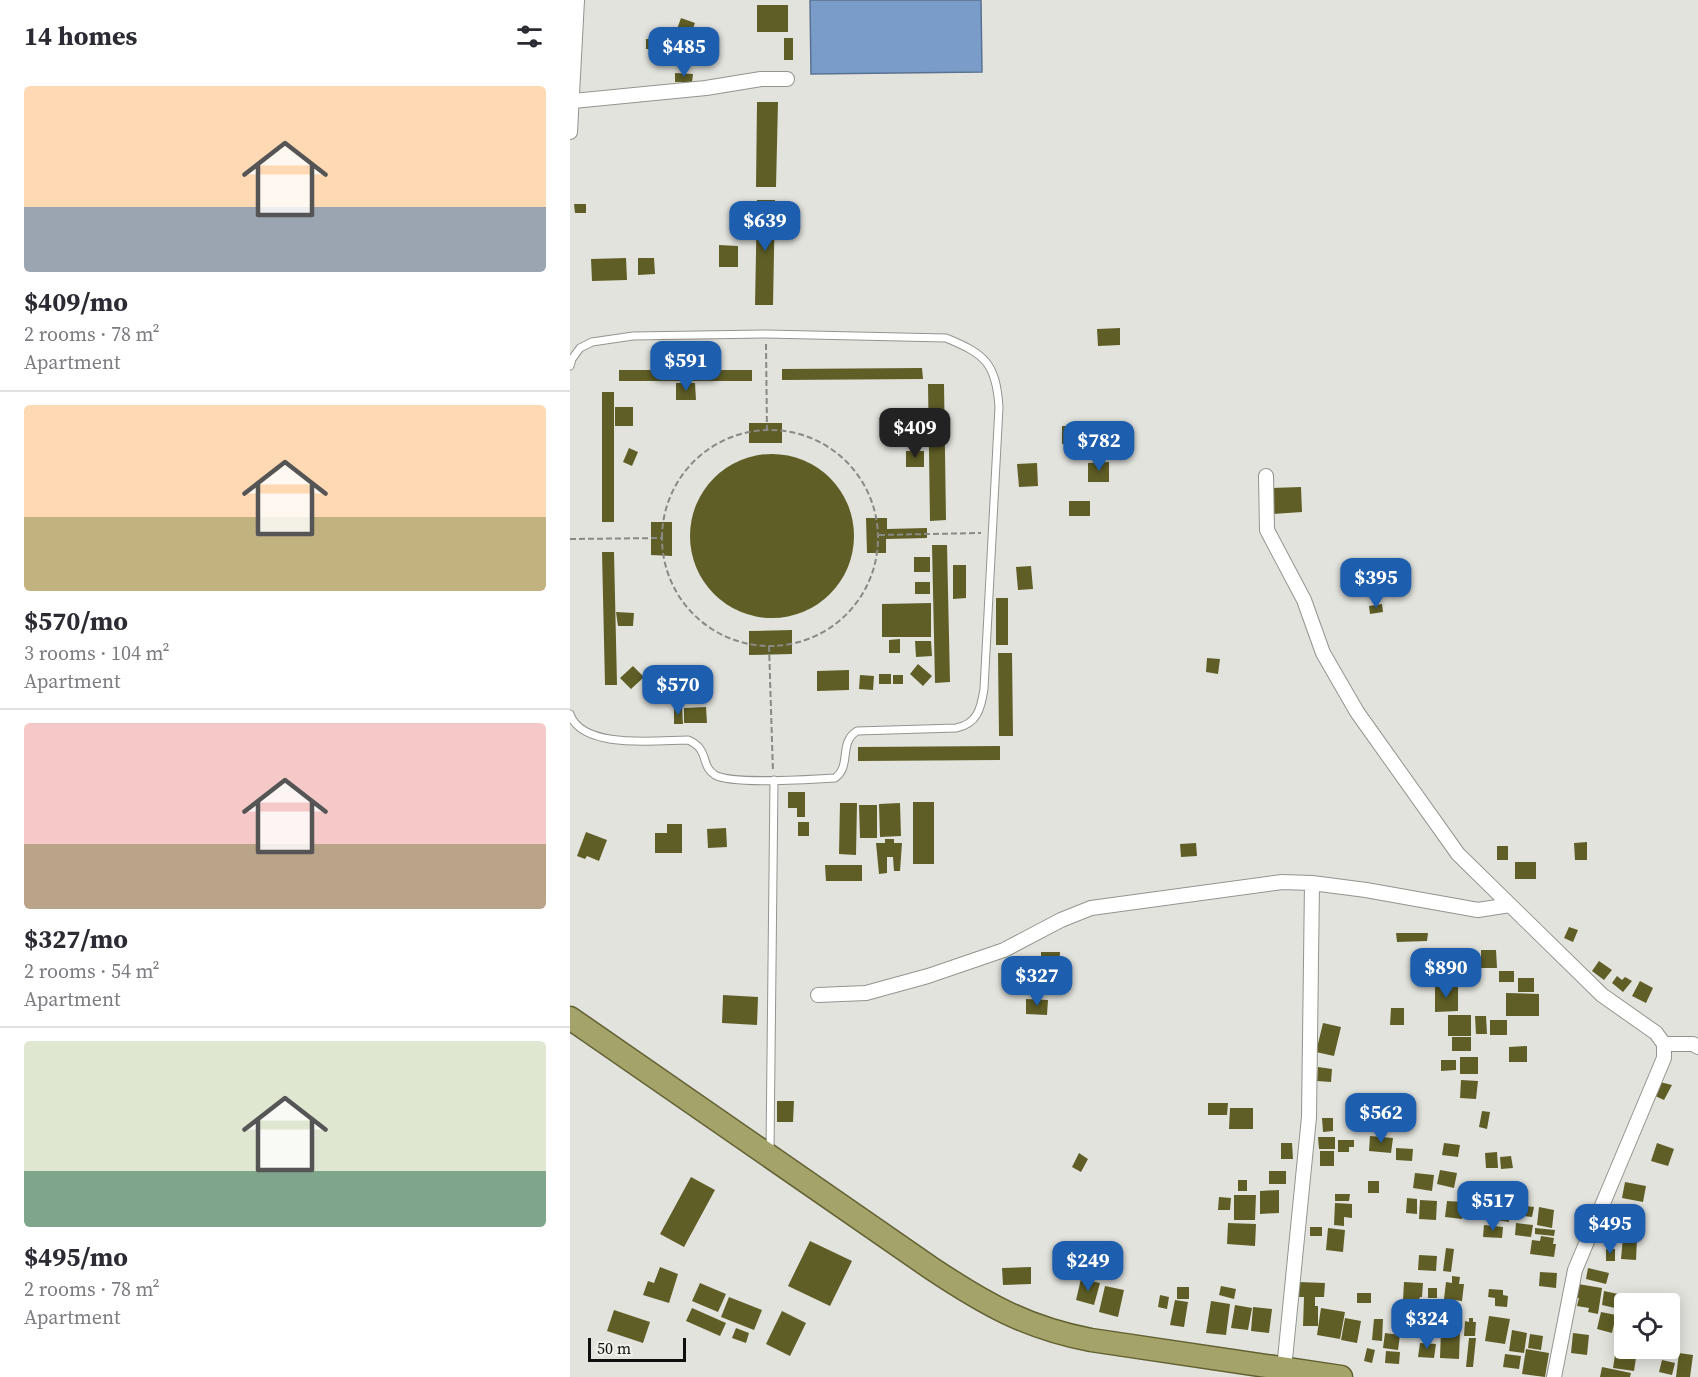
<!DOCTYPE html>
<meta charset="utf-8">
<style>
:root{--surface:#fff;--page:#f7f7f7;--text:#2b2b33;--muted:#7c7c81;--line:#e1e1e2;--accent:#1d5eaf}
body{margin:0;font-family:"Source Serif 4",serif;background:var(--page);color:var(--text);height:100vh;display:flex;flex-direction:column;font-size:22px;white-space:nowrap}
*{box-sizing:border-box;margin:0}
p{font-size:20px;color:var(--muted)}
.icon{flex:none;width:33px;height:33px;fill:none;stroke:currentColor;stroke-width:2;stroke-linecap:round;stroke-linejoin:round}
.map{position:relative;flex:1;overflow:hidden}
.panel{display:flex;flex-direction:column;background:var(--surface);width:570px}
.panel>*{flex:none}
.buttons{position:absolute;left:1044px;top:1293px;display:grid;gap:12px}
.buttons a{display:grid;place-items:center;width:66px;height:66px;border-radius:6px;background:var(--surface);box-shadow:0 3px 15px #0003;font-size:30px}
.scale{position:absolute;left:18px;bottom:15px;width:98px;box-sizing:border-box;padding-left:6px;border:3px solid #0f0f0d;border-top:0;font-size:16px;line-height:21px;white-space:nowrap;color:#0f0f0d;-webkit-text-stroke:4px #f0f0eb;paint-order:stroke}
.price{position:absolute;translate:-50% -51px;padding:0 14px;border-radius:12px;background:var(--accent);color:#fff;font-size:20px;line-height:39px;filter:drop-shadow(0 2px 3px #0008)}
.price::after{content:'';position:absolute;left:50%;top:36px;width:18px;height:14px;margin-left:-9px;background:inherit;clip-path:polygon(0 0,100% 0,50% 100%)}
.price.selected{background:#222;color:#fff}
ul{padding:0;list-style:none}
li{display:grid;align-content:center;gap:12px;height:318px;padding:0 24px}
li+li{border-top:2px solid var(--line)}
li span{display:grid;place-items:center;height:186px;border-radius:6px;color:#555}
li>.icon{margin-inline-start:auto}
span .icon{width:108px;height:108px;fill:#fffc;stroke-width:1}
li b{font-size:26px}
h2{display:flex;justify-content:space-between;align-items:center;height:72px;padding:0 24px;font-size:26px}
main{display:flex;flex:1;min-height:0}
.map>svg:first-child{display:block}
.water{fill:#7a9cc9;stroke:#5a7291;stroke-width:1.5}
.building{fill:#5f5e26}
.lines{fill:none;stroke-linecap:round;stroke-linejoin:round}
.service-casing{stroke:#94948f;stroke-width:9}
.minor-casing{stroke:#94948f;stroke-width:16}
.trunk-casing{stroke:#616031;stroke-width:25}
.path{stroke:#898985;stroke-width:2;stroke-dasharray:6 3;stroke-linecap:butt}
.service{stroke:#fff;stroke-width:7}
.minor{stroke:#fff;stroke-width:14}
.trunk{stroke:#a4a36a;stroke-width:22}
</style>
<main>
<section class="panel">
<h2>14 homes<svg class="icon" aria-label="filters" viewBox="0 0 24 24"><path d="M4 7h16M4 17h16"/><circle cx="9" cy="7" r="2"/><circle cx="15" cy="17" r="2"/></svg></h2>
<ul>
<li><span style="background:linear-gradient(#ffd9b3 65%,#9aa5b1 0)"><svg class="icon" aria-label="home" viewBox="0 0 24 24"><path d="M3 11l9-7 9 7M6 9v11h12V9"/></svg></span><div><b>$409/mo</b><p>2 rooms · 78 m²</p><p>Apartment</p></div></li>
<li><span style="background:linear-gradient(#ffd9b3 60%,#c2b280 0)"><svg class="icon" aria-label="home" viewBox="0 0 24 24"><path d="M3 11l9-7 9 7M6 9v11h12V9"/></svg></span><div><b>$570/mo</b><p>3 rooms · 104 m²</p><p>Apartment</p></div></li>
<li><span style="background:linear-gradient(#f6c9c9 65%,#b9a48a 0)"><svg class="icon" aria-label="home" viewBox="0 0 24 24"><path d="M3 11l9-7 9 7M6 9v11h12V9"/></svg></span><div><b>$327/mo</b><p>2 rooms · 54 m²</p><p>Apartment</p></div></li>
<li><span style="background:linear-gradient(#dfe7d0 70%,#7fa58c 0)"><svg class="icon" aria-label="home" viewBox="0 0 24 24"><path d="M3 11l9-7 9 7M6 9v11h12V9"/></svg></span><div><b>$495/mo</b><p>2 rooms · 78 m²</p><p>Apartment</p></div></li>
</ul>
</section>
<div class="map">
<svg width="1128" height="1377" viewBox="0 0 1128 1377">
<rect width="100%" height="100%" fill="#e3e3de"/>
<path class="water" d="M240 0H411L412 72 241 74Z"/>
<path class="building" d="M187 5H218V32H187Z
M111 18 125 23 121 34 107 29Z
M214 38H223V60H214Z
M76 39H89V49H76Z
M105 73 123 74 122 82H105Z
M187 102H208L206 187H186Z
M187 200H205L203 305H185Z
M4 204H16V213H5Z
M149 245 168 246V267H149Z
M56 258 57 280 22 281 21 259Z
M68 258H84L85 274 68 275Z
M550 328V345L528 346 527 329Z
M352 368 353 379 212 380V369Z
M49 370H182V381H49Z
M106 383H125L126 400H106Z
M358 384H374L376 520 360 521Z
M32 392H44V522H32Z
M45 407H63V426H45Z
M179 423H212V443H179Z
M492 426H505V443L492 444Z
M518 436H545V459H518Z
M59 448 68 452 62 466 53 462Z
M336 451H354V467H336Z
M120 536a82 82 0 1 1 164 0a82 82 0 1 1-164 0Z
M539 462V482H518V463Z
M467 463 468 486 449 487 447 464Z
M731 487 732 512 703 514 701 488Z
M499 501H520V516H499Z
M296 518H317V529L357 528V538L316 539V553H297Z
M81 522H102V556L81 555Z
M362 545H377L380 682 365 683Z
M32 552H44L47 685H35Z
M344 557H360V572H344Z
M383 565H396V598L383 599Z
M461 566 463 589 448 590 446 567Z
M345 582H360V594H345Z
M426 598H438V645H426Z
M361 603V637H312V604Z
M812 604 813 612 800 614 799 606Z
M46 612 64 613 63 626H48Z
M222 630V654L179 655V631Z
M330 639V653H319V640Z
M345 641H361L362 656 346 657Z
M428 653H442L443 736H429Z
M637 658 650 659 648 674 636 672Z
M348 664 362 676 353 686 340 674Z
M63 666 74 677 61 689 50 678Z
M279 670V690L247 691V671Z
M116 674H133V692H116Z
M309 674H321V684H309Z
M290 675 304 676 303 690 289 689Z
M323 675H333V684H323Z
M104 707H112L113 724H104Z
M136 707 137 723H114V708Z
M430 746V760L288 761V747Z
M218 792H235V817H227V808H218Z
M343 802H364V864H343Z
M270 803H287L286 855 269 854Z
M330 803 331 836 310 837 309 804Z
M289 805H307V838H290Z
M228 822H239V836H228Z
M97 824H112V853H85V833H97Z
M156 828 157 847 138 848 137 829Z
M16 832 37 840 29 861 17 856 15 859 7 856Z
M315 839H324V843H332L330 871H324L323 857H317V873L309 874 306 843H315Z
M1017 842V860H1005L1004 843Z
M626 843 627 856 611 857 610 844Z
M927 846H938V860H927Z
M945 862H966V879H945Z
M255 865H292V881H256Z
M999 927 1008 930 1003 942 994 938Z
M826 933H858L857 941 827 942Z
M885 950V961L867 962V951Z
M911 950H926L927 968H911Z
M471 952H490L489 970 471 969Z
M1029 961 1042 970 1034 980 1022 971Z
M867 971H885V981H867Z
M929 971H944V982H929Z
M1047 976 1052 980 1055 977 1062 981 1053 992 1042 983Z
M948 978H964V992H948Z
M1070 981 1083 988 1076 1003 1062 996Z
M865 986H888V1011L865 1012Z
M936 993 969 994V1016H936Z
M153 995 188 997 187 1025 152 1023Z
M456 999 478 1000 477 1015 456 1014Z
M821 1008H834V1025H820Z
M878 1015H901V1036H878Z
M905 1016H916L917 1034H906Z
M920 1020H937V1035H920Z
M753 1023 771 1027 764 1056 746 1052Z
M882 1037H901V1051H882Z
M957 1046V1062H939V1047Z
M890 1057H908V1074H890Z
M871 1060H886V1070L871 1071Z
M748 1067 762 1069 761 1082 747 1081Z
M891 1080 908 1081 906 1099 890 1098Z
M1090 1082 1102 1085 1094 1100 1083 1095Z
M207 1101H224L223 1122H207Z
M638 1103H658L657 1115H638Z
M660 1108H683V1129H659Z
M912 1111 920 1112 917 1129 909 1127Z
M752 1118H763V1131L753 1132Z
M800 1136 823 1138 821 1153 799 1151Z
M748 1137H765V1149H749Z
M768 1140H784V1147H779V1152H768Z
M711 1143H722L723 1159H711Z
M874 1143 890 1145 888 1157 872 1155Z
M1087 1143 1104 1149 1098 1166 1081 1161Z
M826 1148 843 1149 842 1161 826 1160Z
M750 1151H764V1166H750Z
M927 1152 928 1168H916L915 1153Z
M509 1153 518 1159 511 1172 502 1167Z
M941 1156 943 1168 931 1169 930 1157Z
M870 1170 887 1173 884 1188 867 1184Z
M699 1171H716V1184H699Z
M845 1173 864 1175 862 1191 843 1188Z
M121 1177 145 1190 114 1247 90 1234Z
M668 1180H677V1191H668Z
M798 1181H809V1193H798Z
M1055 1182 1076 1186 1073 1202 1052 1198Z
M709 1190V1213L690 1214V1191Z
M765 1194H780L779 1201H765Z
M664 1195H686L685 1220H664Z
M649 1197 661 1198 660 1210H648Z
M910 1197 918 1198 915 1219 901 1217 903 1200 909 1201Z
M837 1198 847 1199V1214L836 1213Z
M850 1200 867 1201 866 1220 849 1219Z
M935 1200 941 1201 939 1222 919 1219 921 1203 935 1205Z
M877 1201 894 1202 892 1219 875 1217Z
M765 1203 782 1204V1218L774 1217V1226L764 1225Z
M947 1205 964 1207 962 1217 946 1215Z
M969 1207 984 1210 982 1228 967 1225Z
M658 1223 686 1224 685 1246 657 1244Z
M946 1223 963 1225 961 1237 945 1235Z
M914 1225 933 1227 932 1238 913 1237Z
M740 1227H752V1236H740Z
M758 1228 775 1230 773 1252 756 1250Z
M965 1228 985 1230 984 1236 965 1234Z
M971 1236 984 1238 983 1244H986L984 1257 960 1254 962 1240 970 1241Z
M1053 1237 1067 1239 1066 1260 1051 1259Z
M240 1241 282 1261 260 1306 218 1286Z
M876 1248 884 1249 881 1272 873 1271Z
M1036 1249H1045V1261H1036Z
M849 1255 867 1256 866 1271 848 1270Z
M90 1267 108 1274 99 1303 73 1295 78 1281 84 1283Z
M461 1267V1284L433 1285 432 1268Z
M1018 1268 1039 1273 1036 1284 1016 1279Z
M970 1272 987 1273 986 1288 969 1286Z
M882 1276 890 1277 889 1284H894L892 1301 874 1299 876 1282 882 1283Z
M511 1279 530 1283 524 1305 506 1300Z
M728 1282 755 1283 754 1297H745V1306H748V1326H733L734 1297H727Z
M834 1282 853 1283 852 1297H850L849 1300H833Z
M130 1283 156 1294 148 1312 122 1301Z
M1008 1284 1032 1288 1028 1314 1018 1312 1019 1308 1007 1306 1009 1298H1005Z
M535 1286 554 1290 548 1317 529 1312Z
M651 1286 666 1289 664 1299 649 1295Z
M607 1287H619V1299H607Z
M858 1288H867V1298H858Z
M919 1289 933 1290V1295L938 1296 937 1307 925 1306V1298L918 1297Z
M1034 1291 1048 1294 1045 1308 1032 1305Z
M787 1293H801V1303H787Z
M590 1295 599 1297 597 1309 588 1307Z
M159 1297 192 1310 184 1330 151 1317Z
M605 1300 618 1302 614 1327 600 1325Z
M641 1301 660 1304 656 1335 636 1333Z
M665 1305 682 1308 678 1330 661 1328Z
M683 1307 702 1309 699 1333 681 1331Z
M122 1308 156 1323 150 1336 116 1321Z
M751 1308 775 1312 770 1339 747 1335Z
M44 1310 80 1322 73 1343 37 1331Z
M875 1310 886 1311 885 1321 874 1320Z
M212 1311 236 1323 220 1356 196 1344Z
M1031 1312 1046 1315 1042 1333 1027 1329Z
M919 1316 940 1319 935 1344 915 1341Z
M775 1318 791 1321 787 1343 771 1340Z
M899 1318H903V1322H906L905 1336H894L895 1321 899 1322Z
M804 1319H813L812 1341 802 1340Z
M841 1319 851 1320 850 1329 840 1328Z
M166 1328 179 1333 176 1343 162 1338Z
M871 1330 890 1331 889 1359 870 1358Z
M942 1330 957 1333 954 1353 939 1351Z
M815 1333 830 1335 828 1350 813 1348Z
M1003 1333 1019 1335 1017 1355 1001 1353Z
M960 1334 973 1336 971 1350 958 1348Z
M899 1338H906L903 1367H896Z
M850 1343 866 1344 864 1358 848 1357Z
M797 1348 805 1350 802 1363 794 1361Z
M956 1349 979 1353 975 1377 952 1374Z
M816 1351 830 1352 829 1364 815 1363Z
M1109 1353 1123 1355 1120 1377H1106Z
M935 1354 951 1356 949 1369 933 1367Z
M1045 1355 1066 1358 1064 1371 1043 1368Z
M1092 1360 1105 1363 1102 1375 1089 1372Z
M1032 1367 1061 1373 1060 1377H1030Z"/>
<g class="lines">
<g class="service-casing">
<path id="service" d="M0 366 2 359 10 348 22 342 63 336 196 334 376 338C415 354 426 363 429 407L414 689C411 709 407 724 386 728L287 731C268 743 282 766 265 778 241 779 163 785 145 775 130 766 140 749 118 740 88 740 12 750 0 714
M200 1150 204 780"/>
</g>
<g class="minor-casing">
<path id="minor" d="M3 101 136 88 191 79H217
M0 132 7 0
M696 476 697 530 734 600 753 653 787 712 888 854 1032 995 1086 1033 1094 1044V1058L1005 1270 984 1377
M248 995 296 993 358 976 434 950 491 920 521 908 712 882 742 883 796 890 908 910 940 905
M1094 1044H1123L1128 1047
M714 1369 739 1117 742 883"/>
</g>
<g class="trunk-casing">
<path id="trunk" d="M0 1018 361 1268C415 1304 457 1328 521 1340L771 1377"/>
</g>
<path class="path" d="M196 344 197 431
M92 538a108 108 0 1 1 216 0a108 108 0 1 1-216 0Z
M309 535 411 533
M0 539 92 538
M199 646 203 772"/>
<use href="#service" class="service"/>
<use href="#minor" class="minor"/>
<use href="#trunk" class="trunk"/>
</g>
</svg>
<div class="buttons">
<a><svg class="icon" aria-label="locate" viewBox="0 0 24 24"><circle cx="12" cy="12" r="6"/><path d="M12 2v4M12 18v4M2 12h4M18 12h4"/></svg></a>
</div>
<div class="scale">50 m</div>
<b class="price" style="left:114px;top:78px">$485</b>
<b class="price" style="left:195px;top:252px">$639</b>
<b class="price" style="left:116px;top:392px">$591</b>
<b class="price selected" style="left:345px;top:459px">$409</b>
<b class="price" style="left:529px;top:472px">$782</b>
<b class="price" style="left:806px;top:609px">$395</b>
<b class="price" style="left:108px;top:716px">$570</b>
<b class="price" style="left:876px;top:999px">$890</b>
<b class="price" style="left:467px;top:1007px">$327</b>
<b class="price" style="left:811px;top:1144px">$562</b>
<b class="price" style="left:923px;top:1232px">$517</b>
<b class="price" style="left:1040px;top:1255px">$495</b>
<b class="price" style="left:518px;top:1292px">$249</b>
<b class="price" style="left:857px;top:1350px">$324</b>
</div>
</main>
